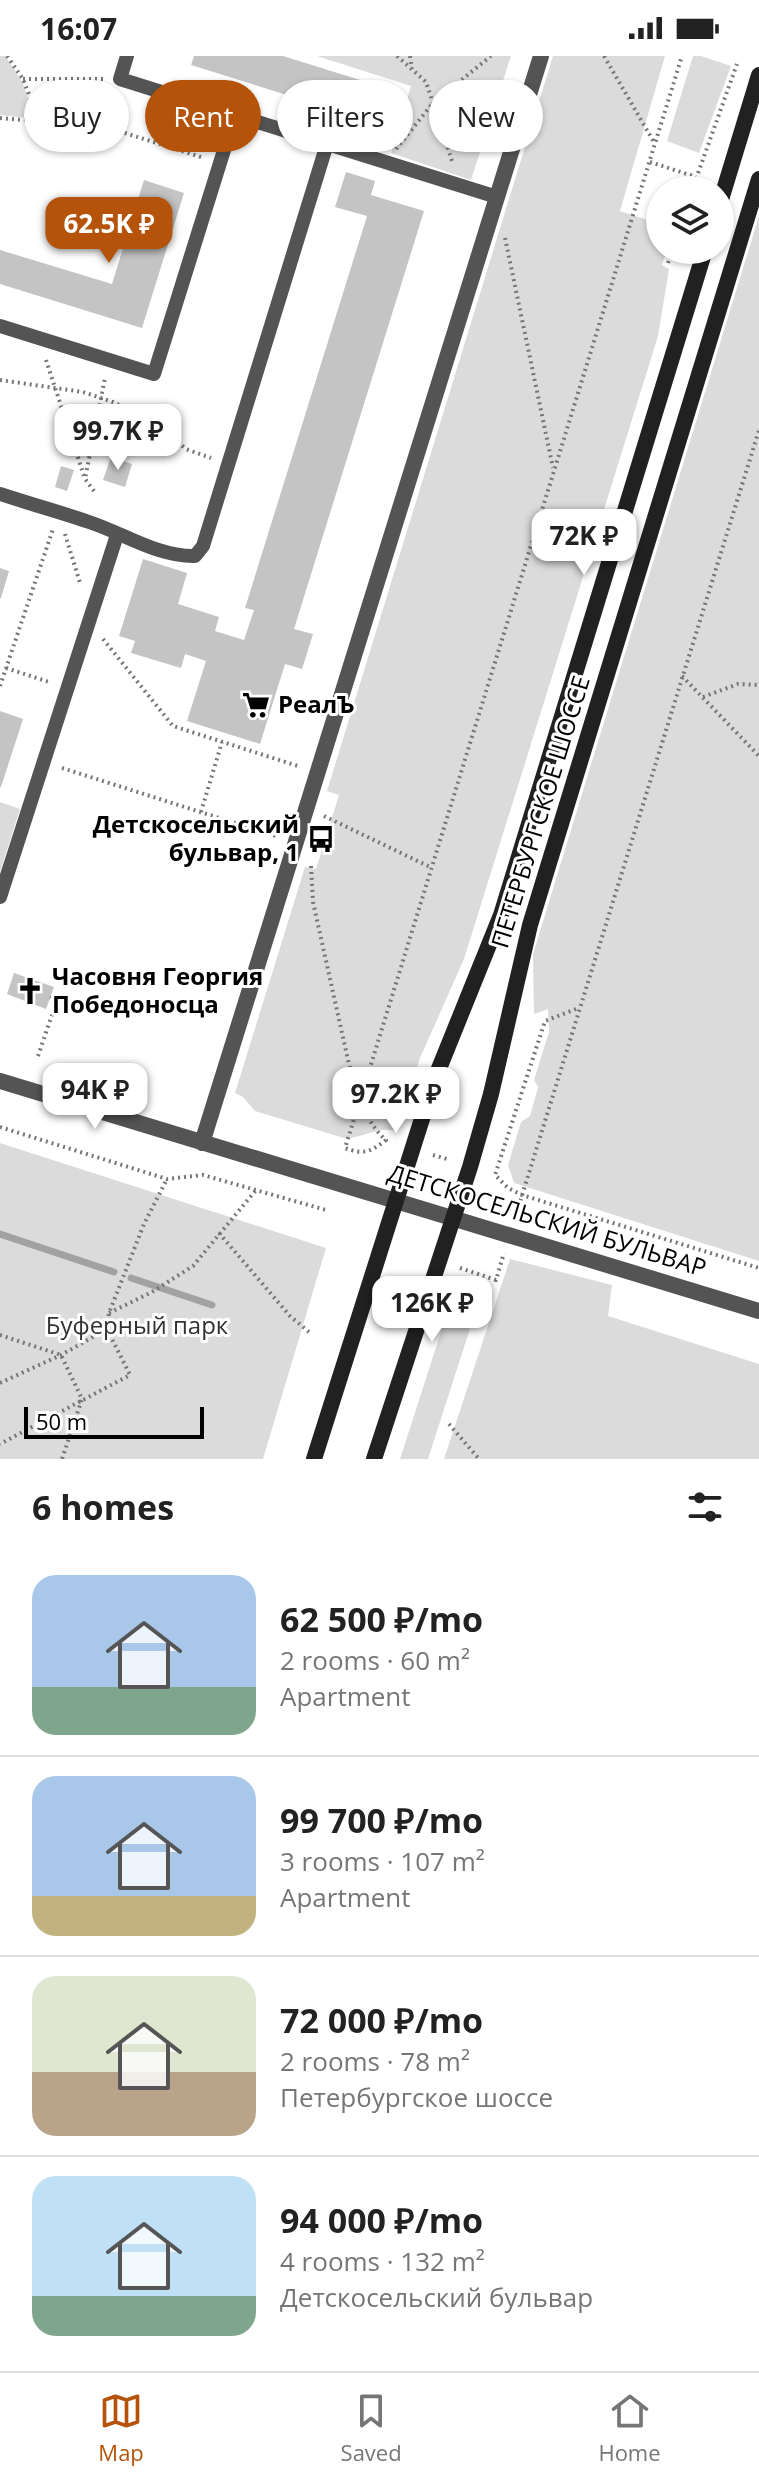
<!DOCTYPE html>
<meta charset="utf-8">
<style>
:root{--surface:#fff;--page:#f6f6f6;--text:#222;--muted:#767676;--line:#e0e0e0;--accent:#b45309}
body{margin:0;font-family:"Open Sans",sans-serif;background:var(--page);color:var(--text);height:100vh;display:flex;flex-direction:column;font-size:30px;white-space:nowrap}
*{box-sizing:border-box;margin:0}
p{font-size:26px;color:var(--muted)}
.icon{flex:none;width:44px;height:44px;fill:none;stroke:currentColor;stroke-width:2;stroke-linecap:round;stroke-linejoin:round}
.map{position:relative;height:1403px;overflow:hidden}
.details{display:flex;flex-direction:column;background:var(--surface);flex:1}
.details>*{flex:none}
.top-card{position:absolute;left:24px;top:24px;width:712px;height:72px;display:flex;gap:16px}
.buttons{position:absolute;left:646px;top:120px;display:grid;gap:16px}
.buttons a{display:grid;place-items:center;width:88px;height:88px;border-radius:50%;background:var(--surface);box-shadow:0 2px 6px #0004;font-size:40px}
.scale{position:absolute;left:24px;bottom:20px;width:180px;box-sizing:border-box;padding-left:8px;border:4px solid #000;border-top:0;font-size:22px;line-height:28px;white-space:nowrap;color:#000;-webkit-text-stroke:6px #fff;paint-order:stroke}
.price{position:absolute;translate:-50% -68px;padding:0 18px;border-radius:16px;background:#fff;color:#222;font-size:26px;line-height:52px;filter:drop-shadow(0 2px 4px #0008)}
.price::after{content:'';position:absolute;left:50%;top:48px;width:24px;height:18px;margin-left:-12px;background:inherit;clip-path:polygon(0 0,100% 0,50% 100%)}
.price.active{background:var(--accent);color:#fff}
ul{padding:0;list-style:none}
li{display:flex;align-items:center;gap:24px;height:200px;padding:0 32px}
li+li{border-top:2px solid var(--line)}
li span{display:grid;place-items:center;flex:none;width:224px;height:160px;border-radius:24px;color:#555}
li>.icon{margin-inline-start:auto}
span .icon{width:96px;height:96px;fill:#fffc;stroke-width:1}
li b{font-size:34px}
h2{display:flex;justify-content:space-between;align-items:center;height:96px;padding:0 32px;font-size:34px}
.tag{padding:0 28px;border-radius:36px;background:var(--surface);box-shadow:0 2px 6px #0004;font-size:28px;line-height:72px}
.tag.active{background:var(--accent);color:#fff}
.status{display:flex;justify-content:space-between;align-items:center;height:56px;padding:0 40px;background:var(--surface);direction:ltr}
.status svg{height:22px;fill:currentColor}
.tab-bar{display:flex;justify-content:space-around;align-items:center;height:112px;border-top:2px solid var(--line);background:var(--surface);font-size:22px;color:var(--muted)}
.tab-bar a{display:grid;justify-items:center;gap:4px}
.tab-bar .active{color:var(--accent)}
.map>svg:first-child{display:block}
.green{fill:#dbdbdb}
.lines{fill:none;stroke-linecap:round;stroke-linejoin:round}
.stream{stroke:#a2a2a2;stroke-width:7}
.building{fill:#c4c4c4}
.path{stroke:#767676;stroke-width:4;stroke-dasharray:2 4;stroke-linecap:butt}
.lane{stroke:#545454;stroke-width:14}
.street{stroke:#545454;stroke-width:16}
.secondary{stroke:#212121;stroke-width:16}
.labels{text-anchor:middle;stroke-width:6;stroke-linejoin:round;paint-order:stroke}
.poi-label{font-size:24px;font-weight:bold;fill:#000;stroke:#fff;text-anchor:start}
.street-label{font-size:24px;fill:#000;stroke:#fff}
.park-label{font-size:24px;fill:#323232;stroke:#fff}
</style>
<div class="status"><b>16:07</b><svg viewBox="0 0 49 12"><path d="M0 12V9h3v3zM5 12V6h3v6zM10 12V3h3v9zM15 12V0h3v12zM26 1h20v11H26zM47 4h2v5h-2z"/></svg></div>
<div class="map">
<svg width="759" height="1403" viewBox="0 0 759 1403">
<rect width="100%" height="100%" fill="#fff"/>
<path class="green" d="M0 0H5L21 23 36 63 0 59Z
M317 0H511L471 124 391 97 411 30Z
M553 0H665L620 155 660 168V194H667L662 209 669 213 658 280 464 903 420 1002 396 1075C379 1070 362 1083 344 1082L255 1055 243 1041 235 1037 305 811 316 813 339 739 327 735Z
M693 0H701L731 10 699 97 667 85Z
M759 160V1205L514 1127 508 1109 521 1066 530 1060 538 1031 534 1024 549 976 548 953 534 958 533 898Z
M0 746 20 753 0 816Z
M0 1087 326 1192 263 1403H0Z
M510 1203 612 1229 608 1260 759 1308V1403H444Z
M452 1242 476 1254 428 1403H400Z"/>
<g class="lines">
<path class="stream" d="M0 1178 114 1216
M131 1222 212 1249"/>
</g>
<path class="building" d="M194 0H283L405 38 388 92 358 83 364 63 191 9Z
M346 116 375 125 371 139 424 155 294 573 313 578 302 613 285 608 260 688 187 665 206 605 185 598 181 612 131 597 135 585 119 580 143 503 187 517 178 548 219 561 215 575 244 584 254 554 245 552 367 160 335 151Z
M144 124 184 137 142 272 0 228V194L112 228Z
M111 401 132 408 125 431 103 424Z
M61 410 74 414 67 435 55 431Z
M0 512 9 515 1 542H0Z
M0 655 23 663 1 731H0Z
M14 917 54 931 46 953 7 938Z"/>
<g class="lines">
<path class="path" d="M7 0 23 23 39 65
M397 0 426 26 453 108
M410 0 412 13
M604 0 655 88
M23 23H104
M0 62 106 71 204 102
M396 93 433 47 491 0
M650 106 696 121
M692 134 737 8
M505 182 553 412
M668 207 672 194
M46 304 85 423
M0 324 83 336 113 346 156 367 186 393 211 402
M94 435 85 423 105 322
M65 478 80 527
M103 583 173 670 301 711
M6 612 49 626
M682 620 759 700
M0 630 53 473
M703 641 738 628 759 629
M62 712 279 781
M201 756 222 686
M324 760 430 811
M311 810 313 846 354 1031C363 1050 370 1071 386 1084 371 1096 363 1099 345 1092L360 1044 682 0
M576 953 545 965 495 1119 508 1132 522 1139 759 1212
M38 1000 57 944 50 941
M0 1071 167 1123 203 1119 326 1154
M433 1099 447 1103
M515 1162 759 374
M219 1177 290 1260 309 1276
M460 1212 496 1224 504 1197
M109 1257 152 1236 193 1210 256 1134
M107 1272 109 1257 144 1168 167 1123
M0 1279 61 1299 82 1343 62 1403
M0 1327 61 1299 107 1273 130 1319 0 1388
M449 1368 479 1403"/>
<path class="lane" d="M127 0 120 23 497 141
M0 270 154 318 235 59
M0 438C30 448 60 456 89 466 123 477 158 501 195 500L203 490 327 88
M0 841 117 479"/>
<path class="street" d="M0 1025 759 1255
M202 1087 541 0"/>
<path class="secondary" d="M720 147 759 19
M314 1403 434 1025 501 859 705 194
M374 1403 470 1111 491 1038 530 869 759 123"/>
</g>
<defs>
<g id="supermarket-bare" transform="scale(2.16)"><path d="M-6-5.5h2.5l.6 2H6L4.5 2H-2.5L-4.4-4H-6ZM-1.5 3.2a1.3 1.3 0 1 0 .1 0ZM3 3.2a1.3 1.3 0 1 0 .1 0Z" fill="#000" stroke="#fff" stroke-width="2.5" paint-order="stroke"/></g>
<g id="bus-bare" transform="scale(2.16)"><path d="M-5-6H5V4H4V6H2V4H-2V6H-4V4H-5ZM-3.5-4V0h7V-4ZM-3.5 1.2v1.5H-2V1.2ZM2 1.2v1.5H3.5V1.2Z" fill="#000" stroke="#fff" stroke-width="2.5" paint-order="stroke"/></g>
<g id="church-bare" transform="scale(2.16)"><path d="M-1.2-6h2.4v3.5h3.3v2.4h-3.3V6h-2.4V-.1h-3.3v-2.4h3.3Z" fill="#000" stroke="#fff" stroke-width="2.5" paint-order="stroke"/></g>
</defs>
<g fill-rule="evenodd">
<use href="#supermarket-bare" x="256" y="649"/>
<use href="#bus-bare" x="321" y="783"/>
<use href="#church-bare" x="30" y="935"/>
</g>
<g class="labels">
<g class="poi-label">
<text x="278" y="657">РеалЪ</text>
<text x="299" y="777" text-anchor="end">Детскосельский<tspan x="299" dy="28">бульвар, 1</tspan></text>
<text x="52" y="929">Часовня Георгия<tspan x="52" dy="28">Победоносца</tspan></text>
</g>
<g class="street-label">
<text transform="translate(541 756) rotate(-73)" y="8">ПЕТЕРБУРГСКОЕ ШОССЕ</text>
<text transform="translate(547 1165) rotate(17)" y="8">ДЕТСКОСЕЛЬСКИЙ БУЛЬВАР</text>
</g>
<g class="park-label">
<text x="137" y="1278">Буферный парк</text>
</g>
</g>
</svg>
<div class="buttons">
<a><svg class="icon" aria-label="layers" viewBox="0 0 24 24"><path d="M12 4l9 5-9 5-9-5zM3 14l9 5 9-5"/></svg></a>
</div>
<div class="scale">50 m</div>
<b class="price active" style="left:109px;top:209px">62.5K ₽</b>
<b class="price" style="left:118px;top:416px">99.7K ₽</b>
<b class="price" style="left:584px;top:521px">72K ₽</b>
<b class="price" style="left:95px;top:1075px">94K ₽</b>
<b class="price" style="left:396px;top:1079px">97.2K ₽</b>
<b class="price" style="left:432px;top:1288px">126K ₽</b>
<div class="top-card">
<a class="tag">Buy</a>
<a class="tag active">Rent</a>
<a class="tag">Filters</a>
<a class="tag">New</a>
</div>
</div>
<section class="details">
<h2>6 homes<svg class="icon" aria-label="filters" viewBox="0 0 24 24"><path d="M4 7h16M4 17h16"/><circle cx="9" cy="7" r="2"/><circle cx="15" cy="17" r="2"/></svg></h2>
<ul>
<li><span style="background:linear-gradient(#a9c7e8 70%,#7fa58c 0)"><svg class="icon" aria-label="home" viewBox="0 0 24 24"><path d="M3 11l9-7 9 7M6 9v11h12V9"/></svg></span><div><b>62 500 ₽/mo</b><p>2 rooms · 60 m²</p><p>Apartment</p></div></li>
<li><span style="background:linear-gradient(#a9c7e8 75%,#c2b280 0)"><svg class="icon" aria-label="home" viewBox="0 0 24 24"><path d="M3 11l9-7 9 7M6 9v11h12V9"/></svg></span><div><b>99 700 ₽/mo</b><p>3 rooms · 107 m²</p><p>Apartment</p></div></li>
<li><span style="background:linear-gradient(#dfe7d0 60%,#b9a48a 0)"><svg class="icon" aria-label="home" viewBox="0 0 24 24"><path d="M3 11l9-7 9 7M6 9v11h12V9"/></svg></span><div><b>72 000 ₽/mo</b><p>2 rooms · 78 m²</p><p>Петербургское шоссе</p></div></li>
<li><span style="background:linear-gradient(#bfe0f5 75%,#7fa58c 0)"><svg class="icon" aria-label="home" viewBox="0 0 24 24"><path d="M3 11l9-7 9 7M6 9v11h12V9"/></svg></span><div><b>94 000 ₽/mo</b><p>4 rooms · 132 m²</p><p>Детскосельский бульвар</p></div></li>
</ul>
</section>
<nav class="tab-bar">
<a class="active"><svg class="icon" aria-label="map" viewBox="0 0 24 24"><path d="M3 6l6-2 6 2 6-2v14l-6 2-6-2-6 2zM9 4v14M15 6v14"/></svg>Map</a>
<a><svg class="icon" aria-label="saved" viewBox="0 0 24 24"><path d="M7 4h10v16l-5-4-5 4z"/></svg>Saved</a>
<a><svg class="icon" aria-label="home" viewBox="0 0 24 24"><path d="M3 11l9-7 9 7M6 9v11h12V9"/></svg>Home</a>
</nav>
